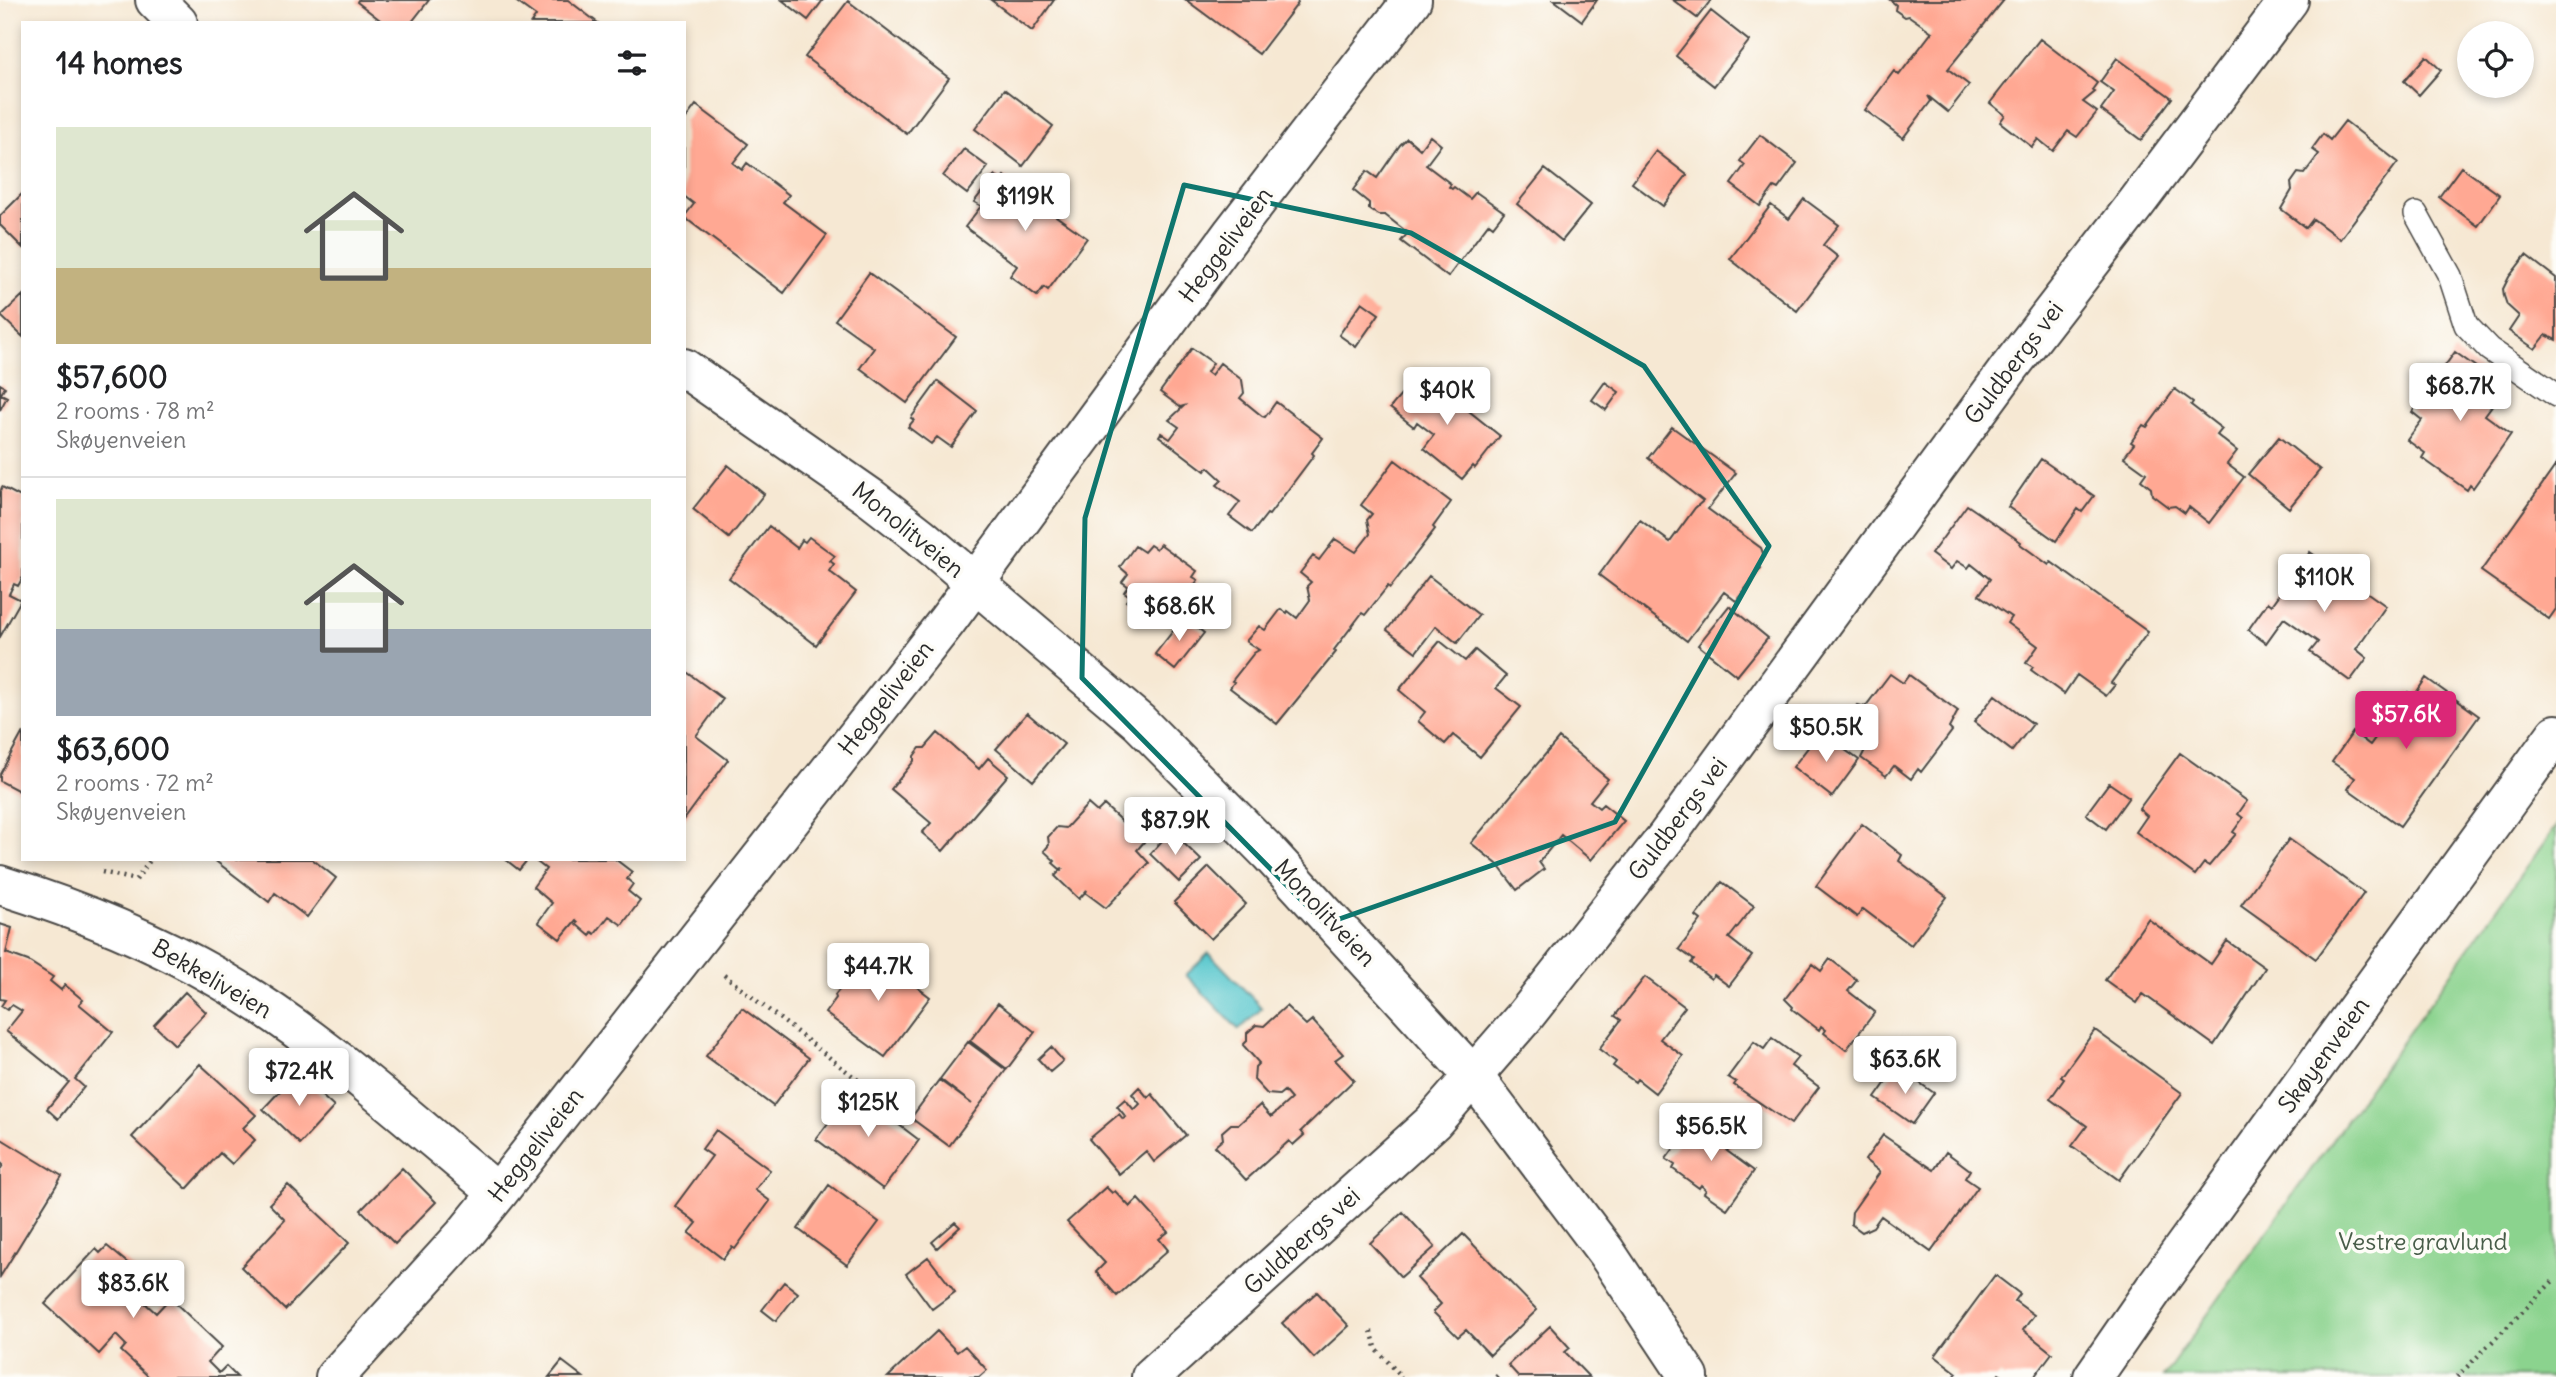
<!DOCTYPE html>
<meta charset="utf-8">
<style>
:root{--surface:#fff;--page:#f2f2f2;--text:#202124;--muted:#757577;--line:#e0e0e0;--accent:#db2777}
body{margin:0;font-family:Delius,sans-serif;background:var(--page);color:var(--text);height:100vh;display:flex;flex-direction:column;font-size:26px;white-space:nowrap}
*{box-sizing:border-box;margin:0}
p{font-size:23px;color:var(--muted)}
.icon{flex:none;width:38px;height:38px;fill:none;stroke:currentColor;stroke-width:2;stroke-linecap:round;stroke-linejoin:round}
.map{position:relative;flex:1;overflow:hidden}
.drawer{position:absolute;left:21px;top:21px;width:665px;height:840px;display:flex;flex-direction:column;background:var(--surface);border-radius:0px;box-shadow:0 4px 10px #0003}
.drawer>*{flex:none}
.controls{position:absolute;left:2457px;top:21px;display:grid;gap:14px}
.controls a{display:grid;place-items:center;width:77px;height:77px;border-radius:50%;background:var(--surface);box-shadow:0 4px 10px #0003;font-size:35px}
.price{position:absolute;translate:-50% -60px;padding:0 16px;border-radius:7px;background:#fff;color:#222;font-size:23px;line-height:46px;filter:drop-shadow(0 2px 4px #0008)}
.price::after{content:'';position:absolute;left:50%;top:42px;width:21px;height:16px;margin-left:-10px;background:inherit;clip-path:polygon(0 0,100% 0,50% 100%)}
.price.on{background:var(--accent);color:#fff}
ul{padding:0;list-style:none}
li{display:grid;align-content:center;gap:14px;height:371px;padding:0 35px}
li+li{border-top:2px solid var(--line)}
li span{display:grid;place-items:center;height:217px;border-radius:0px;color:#555}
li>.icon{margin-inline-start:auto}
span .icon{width:126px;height:126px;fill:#fffc;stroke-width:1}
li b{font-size:30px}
h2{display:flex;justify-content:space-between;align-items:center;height:84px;padding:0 35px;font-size:30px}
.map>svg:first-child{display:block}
.green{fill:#8bd38e;stroke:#5b7f5c;stroke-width:2}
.water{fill:#5ac8ce;stroke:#427a7c;stroke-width:2}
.building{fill:#ffa893}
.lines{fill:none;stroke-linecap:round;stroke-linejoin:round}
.service-casing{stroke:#494744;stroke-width:26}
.minor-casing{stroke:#494744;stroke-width:42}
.tertiary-casing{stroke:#494744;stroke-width:42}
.path{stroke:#494744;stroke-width:4.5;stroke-dasharray:2 5;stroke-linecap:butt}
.service{stroke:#fff;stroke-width:23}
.minor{stroke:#fff;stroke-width:38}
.tertiary{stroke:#fff;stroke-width:38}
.marked{fill:none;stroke:#0f766e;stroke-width:5;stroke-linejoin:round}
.labels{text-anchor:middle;stroke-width:7;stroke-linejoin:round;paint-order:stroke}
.street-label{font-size:24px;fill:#2b2b2b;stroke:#fdfcf7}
.park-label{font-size:24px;fill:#485d49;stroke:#fdfcf7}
</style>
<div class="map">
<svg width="2556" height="1377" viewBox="0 0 2556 1377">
<rect width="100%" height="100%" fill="#fdfcf7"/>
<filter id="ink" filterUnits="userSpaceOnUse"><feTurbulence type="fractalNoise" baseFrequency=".0143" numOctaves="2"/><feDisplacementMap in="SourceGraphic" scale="14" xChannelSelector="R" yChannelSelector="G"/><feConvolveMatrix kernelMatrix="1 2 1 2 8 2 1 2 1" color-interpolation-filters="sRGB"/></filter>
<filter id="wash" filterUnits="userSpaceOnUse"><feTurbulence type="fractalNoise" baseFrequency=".00686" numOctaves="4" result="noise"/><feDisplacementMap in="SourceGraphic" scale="28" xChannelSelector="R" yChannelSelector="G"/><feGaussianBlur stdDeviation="1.57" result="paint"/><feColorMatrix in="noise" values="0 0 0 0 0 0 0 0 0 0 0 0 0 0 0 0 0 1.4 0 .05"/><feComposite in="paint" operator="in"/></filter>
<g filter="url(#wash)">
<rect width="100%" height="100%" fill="#f6e8d3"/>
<path class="green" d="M2556 826V1377H2163Z"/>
<path class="water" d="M1209 953 1262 1008 1239 1030 1186 975Z"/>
<g id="blocks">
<path class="building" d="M358 0H429L411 23H384L357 2Z
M514 0H568L598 23H531L536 16Z
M782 0H823L808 20Z
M991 0H1054L1032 31Z
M1186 0H1297L1298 3 1259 54Z
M1554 0H1597L1582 21Z
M1673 0H1711L1697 18Z
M1890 0H2004L1948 69 1969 85 1948 112 1928 96 1931 101 1903 138 1865 110 1894 71 1899 75 1932 32 1909 16 1905 17 1895 10 1896 5Z
M848 1 949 78 907 134 805 57Z
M1711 11 1749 41 1714 86 1676 56Z
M2040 39 2097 83 2092 90 2095 92 2083 102 2097 112 2077 137 2068 131 2053 151 2038 139 2032 147 2000 122 2005 115 1990 103Z
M2426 56 2441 70 2419 95 2404 81Z
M2117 58 2172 98 2141 140 2101 110 2114 92 2100 82Z
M1005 89 1053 126 1023 166 975 129Z
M696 105 748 144 733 163 742 170 747 163 789 195 783 202 827 235 784 293 684 217 694 204 684 196V121Z
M2345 121 2398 162 2340 239 2313 219 2306 228 2281 209 2292 190 2291 183 2298 173 2304 174 2319 154 2312 149 2323 134 2330 140Z
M1760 135 1797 163 1778 189 1774 187 1760 206 1731 184 1745 165 1740 161Z
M1430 136 1441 145 1426 165 1451 184 1449 187 1452 189 1454 187 1470 199 1476 192 1504 212 1493 226 1489 223 1448 277 1401 241 1408 233 1385 215H1378L1369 209V203L1353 190 1367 171 1377 178 1400 145 1407 138 1420 149Z
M964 149 988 167 967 194 943 176Z
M1656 151 1687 175 1663 206 1632 183Z
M2461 167 2500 195 2478 226 2439 197Z
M1545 169 1591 205 1562 241 1517 204Z
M995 175 1001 180 1004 176 1031 197 1037 190 1062 209 1056 216 1087 238 1048 290 1044 287 1037 296 1010 276 1017 266 965 227 981 206 974 202Z
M23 193V248L0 225V216Z
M1804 199 1839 225 1823 245 1838 257 1797 311 1730 259 1771 205 1789 219Z
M2526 255 2556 278V340L2546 335 2535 349 2509 331 2519 316 2507 305 2504 296 2503 289 2509 277Z
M869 273 956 337 907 403 860 368 874 348 835 320Z
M23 295V337L1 316Z
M1362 302 1379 314 1356 347 1339 335Z
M1192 348 1213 363 1207 372 1211 375 1220 363 1242 380 1244 393 1240 398 1262 416 1265 417 1276 402 1323 438 1312 453 1314 455 1269 515 1267 514 1252 533 1229 516 1240 502 1217 485 1222 480 1208 467 1205 471 1159 436 1161 433 1170 439 1179 427 1169 420 1184 406 1180 407 1160 392Z
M2455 352 2505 388 2485 415 2511 434 2473 488 2470 485 2467 490 2422 458 2425 453 2407 440 2422 420 2412 412Z
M1424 375 1500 436 1475 468 1473 466 1462 479 1424 448 1434 435 1417 422 1414 427 1390 408 1402 394 1406 398Z
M938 381 977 411 951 447 937 437 931 444 908 427 914 420 911 418Z
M1605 382 1619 392 1606 410 1592 400Z
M0 384 5 387 1 394 7 397 0 410Z
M2175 389 2193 402 2191 405 2222 429 2217 435 2237 451 2227 464 2244 477 2209 523 2189 507 2185 513 2175 506 2168 507 2152 495 2151 488 2141 480 2146 473 2124 457 2134 444 2131 442 2143 425 2147 427Z
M1672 427 1736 473 1708 509 1761 548 1764 556 1759 566 1761 568 1736 601 1724 592 1687 641 1599 575 1640 520 1670 542 1695 508 1703 501 1648 458Z
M2279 437 2320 470 2289 508 2248 474Z
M2041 459 2094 496 2082 512 2078 509 2056 541 2008 507Z
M1395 460 1451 502 1433 527 1435 529 1390 588 1388 586 1365 615 1362 613 1334 650 1336 652 1277 724 1230 688 1234 682 1232 681 1254 653 1259 650 1246 641 1259 626 1265 630 1281 609 1287 613 1288 611 1297 618 1310 600 1307 586 1311 582 1300 573 1313 556 1319 560 1335 539 1356 552 1370 534 1367 520 1372 514 1361 505Z
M728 465 764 494 729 538 693 509Z
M2556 465V609L2549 619 2481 571Z
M2 487 23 498V577L18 586 14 584 9 594 21 600 0 637V492Z
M1967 505 2021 542 2020 544 2049 565 2051 562 2148 632 2111 683 2115 685 2106 696 2077 675 2064 694 2031 670 2033 667 2026 663 2038 646 2007 623 2011 617 1979 595 1990 579 1971 564 1968 568 1957 561 1951 569 1931 554Z
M769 526 797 548 802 540 805 542 809 537 835 556 830 561 834 564 829 571 856 592 816 645 729 578Z
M1160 544 1197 571 1193 577 1198 580 1189 592 1196 597 1185 611 1179 606 1170 618 1165 614 1161 619 1155 615 1152 621 1126 601 1130 596 1124 592 1128 586 1122 582 1128 574 1120 567 1135 546 1144 552 1150 545 1156 549Z
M2310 552 2386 606 2356 649 2367 658 2350 681 2310 652 2318 642 2284 618 2266 643 2248 630 2268 602 2272 605Z
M1429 576 1479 615 1457 643 1436 626 1416 652 1387 630Z
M1729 606 1768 638 1737 676 1698 645Z
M1184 617 1204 633 1175 670 1155 654Z
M1440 641 1465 661 1475 650 1506 676 1496 688 1521 707 1480 757 1453 735 1445 744 1418 721 1425 712 1399 690Z
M684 670 723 699 696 736 728 760 684 820Z
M1890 674 1903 683 1909 675 1958 711 1949 728 1952 731 1921 772 1918 769 1911 779 1894 766 1886 776 1861 758 1867 746 1847 731 1854 722 1850 716 1858 705 1865 707Z
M2426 678 2479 716 2400 826 2348 789 2355 778 2332 762 2353 732 2370 745 2408 692 2414 696Z
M1995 695 2033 724 2012 751 1974 722Z
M1027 713 1064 744 1033 781 996 749Z
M23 732V793L0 781V774Z
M1820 732 1859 760 1832 797 1793 767Z
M938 733 979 769 988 758 1008 775 943 851 922 833 931 823 891 789 914 761V756L920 748H925Z
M1559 738 1608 779 1590 801 1599 808 1603 804 1624 821 1591 860 1561 835 1539 862 1544 869 1517 890 1497 864 1471 843Z
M2180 753 2247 801 2238 814 2243 818 2233 832 2236 834 2209 866 2204 863 2195 875 2136 832 2147 816 2139 809Z
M2109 783 2129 797 2106 829 2086 814Z
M1088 804 1097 812 1104 805 1144 842 1137 850 1149 863 1106 908 1086 893 1087 890 1079 899 1055 876 1063 868 1060 869 1053 863 1055 861 1044 851 1049 845 1048 837 1057 827 1066 828Z
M1862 824 1902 855 1899 861 1947 897 1911 945 1863 909 1857 917 1816 886Z
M1171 831 1201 860 1179 882 1150 854Z
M2289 839 2364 893 2316 959 2241 905Z
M213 859H312L336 878 307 917 275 893 269 902Z
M505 859H528L519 870Z
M533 859H615L632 872 627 879 633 884 628 891 640 901 622 925 609 916 595 934 592 932 590 936 576 924 578 922 576 920 560 939 538 922 552 903 533 887 546 869Z
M1209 867 1246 904 1211 939 1174 902Z
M1722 882 1754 906 1729 938 1752 956 1729 986 1714 975 1711 979 1691 963 1694 960 1679 949 1701 920 1696 916Z
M2148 919 2211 964 2227 941 2265 968 2214 1045 2143 994 2137 1003 2105 980Z
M0 924 12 928 6 953 28 961 53 977 50 981 61 990 65 985 83 1000 79 1004 113 1032 75 1079 84 1087 58 1119 47 1109 69 1082 6 1031 22 1011 12 1005 7 1010 1 1006 5 1000 0 999Z
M870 952 883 962 887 957 917 979 913 984 930 997 885 1057 825 1013 836 998 835 995Z
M1830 959 1857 980 1848 991 1875 1012 1846 1050 1824 1033 1826 1030 1821 1026 1819 1030 1792 1009 1793 1007 1785 999 1812 964 1821 971Z
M1645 977 1685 1007 1660 1039 1683 1056 1655 1093 1637 1079 1635 1082 1613 1066 1616 1062 1599 1049 1621 1020 1615 1016Z
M185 992 206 1012 175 1045 154 1025Z
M998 1003 1035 1032 1007 1069 970 1041Z
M1286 1006 1306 1025 1312 1020 1343 1054 1335 1060 1354 1080 1301 1131 1304 1135 1293 1145 1289 1141 1246 1180 1215 1146 1223 1139 1222 1132 1231 1124H1239L1260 1105 1271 1117 1291 1099 1284 1091 1279 1095 1267 1094 1254 1080 1255 1067 1259 1063 1243 1045 1247 1041V1033L1256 1025 1264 1026Z
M742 1008 809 1058 773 1106 706 1056Z
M2095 1030 2182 1093 2119 1180 2072 1146 2087 1126 2050 1099 2064 1079 2061 1077Z
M1772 1038 1798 1057 1791 1066 1819 1087 1791 1124 1734 1085 1736 1082 1728 1077 1754 1042 1764 1049Z
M968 1042 1006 1070 949 1146 911 1118 939 1080 972 1104 940 1079Z
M1051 1047 1063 1061 1050 1072 1038 1059Z
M200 1064 256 1115 243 1128 255 1140 232 1164 220 1153 187 1189 132 1137Z
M1897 1067 1934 1093 1912 1124 1875 1098Z
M297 1073 334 1107 300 1144 263 1109Z
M1139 1087 1148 1098 1152 1094 1186 1135 1154 1162 1146 1151 1119 1174 1089 1139 1119 1114 1123 1119 1126 1117 1117 1106 1125 1099 1134 1110 1140 1104 1132 1094Z
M853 1090 919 1140 883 1189 816 1139Z
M1709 1120 1736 1139 1727 1151 1754 1171 1727 1209 1704 1193 1706 1190 1701 1185 1699 1188 1673 1169 1675 1165 1666 1159 1691 1125 1700 1131Z
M716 1130 770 1170 755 1190 770 1201 735 1249 732 1247 723 1259 689 1233 697 1223 675 1206 712 1156 702 1149Z
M1883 1135 1934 1170 1946 1152 1970 1170 1965 1178 1978 1187 1931 1252 1881 1216 1873 1227 1862 1232 1851 1224 1852 1212 1880 1172 1865 1160Z
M0 1138 62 1176 0 1277V1170L3 1165 0 1162Z
M402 1168 436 1202 395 1244 361 1210Z
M288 1185 349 1243 285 1310 241 1267 285 1220 269 1204Z
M829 1185 879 1222 847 1265 798 1229Z
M1106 1187 1112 1193 1115 1191 1130 1207 1138 1199 1168 1232 1159 1239 1168 1250 1117 1296 1096 1272 1105 1263 1067 1222Z
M1403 1212 1435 1247 1401 1277 1370 1243Z
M955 1222 960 1227 937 1248 932 1242Z
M1463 1234 1537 1310 1490 1355 1466 1330 1458 1337 1433 1312 1441 1304 1417 1278Z
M107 1246 142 1275 134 1285 150 1300 146 1304 156 1313 170 1298 222 1347 208 1362 219 1373 226 1366 237 1377H149L121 1351 126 1345 116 1335 99 1354 45 1304 96 1249 100 1253Z
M928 1257 955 1292 932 1309 906 1274Z
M1995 1275 2020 1294 2015 1301 2034 1315 2023 1330 2052 1353 2034 1377H2004L1999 1374 1997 1377H1954L1957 1373 1935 1356Z
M784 1282 798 1293 776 1321 762 1310Z
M1317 1292 1349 1326 1314 1358 1282 1323Z
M1550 1326 1570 1348 1565 1352 1589 1377H1519L1508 1365Z
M937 1331 957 1352 965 1346 987 1370 979 1377H888Z
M562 1361 583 1377H549Z"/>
</g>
</g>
<g filter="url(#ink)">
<use href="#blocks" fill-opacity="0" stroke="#494744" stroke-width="2"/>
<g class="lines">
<g class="service-casing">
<path id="service" d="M2416 214 2450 276 2466 325 2489 349 2556 395"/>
</g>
<g class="minor-casing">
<path id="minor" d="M0 885C76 909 151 939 220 979 321 1038 409 1120 498 1193
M335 1377 464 1235 498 1193 947 621 1233 232 1412 0
M1151 1377 1433 1122 1525 1016 1667 836 2010 367 2135 205 2289 0"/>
</g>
<g class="tertiary-casing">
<path id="tertiary" d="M155 0 178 23
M684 368 871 498 920 536 1139 722 1269 853 1474 1077 1606 1252 1689 1377
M2093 1377 2158 1283 2556 734"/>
</g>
<path class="path" d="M102 872 136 880 151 859
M724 975 872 1091 882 1094 892 1093
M1371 1331 1377 1350 1402 1377
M1496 1377 1499 1374
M2457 1377 2556 1278"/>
<use href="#service" class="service"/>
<use href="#minor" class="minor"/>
<use href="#tertiary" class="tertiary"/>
</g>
</g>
<path class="marked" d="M1184 185 1411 233 1644 366 1769 546 1615 822 1325 924 1082 678 1085 518Z"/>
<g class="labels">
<g class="street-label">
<text transform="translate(1226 245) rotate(-53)" y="8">Heggeliveien</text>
<text transform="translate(2014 363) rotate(-53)" y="8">Guldbergs vei</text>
<text transform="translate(908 530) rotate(39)" y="8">Monolitveien</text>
<text transform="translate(886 698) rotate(-52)" y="8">Heggeliveien</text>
<text transform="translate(1678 819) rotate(-53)" y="8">Guldbergs vei</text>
<text transform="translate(1325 913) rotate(47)" y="8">Monolitveien</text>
<text transform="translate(212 979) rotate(30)" y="8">Bekkeliveien</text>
<text transform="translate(2324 1055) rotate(-54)" y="8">Skøyenveien</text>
<text transform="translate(536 1145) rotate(-52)" y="8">Heggeliveien</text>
<text transform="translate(1302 1241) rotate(-42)" y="8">Guldbergs vei</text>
</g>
<g class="park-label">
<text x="2423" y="1250">Vestre gravlund</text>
</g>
</g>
</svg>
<div class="controls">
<a><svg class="icon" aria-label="locate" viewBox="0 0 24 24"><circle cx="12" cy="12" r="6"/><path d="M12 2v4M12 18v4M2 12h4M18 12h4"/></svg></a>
</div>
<b class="price" style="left:1025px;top:233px">$119K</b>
<b class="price" style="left:2460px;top:423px">$68.7K</b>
<b class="price" style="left:1447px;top:427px">$40K</b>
<b class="price" style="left:2324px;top:614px">$110K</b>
<b class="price" style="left:1179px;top:643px">$68.6K</b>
<b class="price on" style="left:2406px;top:751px">$57.6K</b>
<b class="price" style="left:1826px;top:764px">$50.5K</b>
<b class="price" style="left:1175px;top:857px">$87.9K</b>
<b class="price" style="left:878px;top:1003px">$44.7K</b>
<b class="price" style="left:1905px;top:1096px">$63.6K</b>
<b class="price" style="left:299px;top:1108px">$72.4K</b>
<b class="price" style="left:868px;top:1139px">$125K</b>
<b class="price" style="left:1711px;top:1163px">$56.5K</b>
<b class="price" style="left:133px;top:1320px">$83.6K</b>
<section class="drawer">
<h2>14 homes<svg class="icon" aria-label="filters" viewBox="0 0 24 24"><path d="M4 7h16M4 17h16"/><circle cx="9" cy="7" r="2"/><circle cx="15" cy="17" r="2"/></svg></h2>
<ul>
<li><span style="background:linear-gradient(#dfe7d0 65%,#c2b280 0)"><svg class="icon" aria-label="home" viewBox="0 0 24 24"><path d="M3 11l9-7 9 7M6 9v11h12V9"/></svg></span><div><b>$57,600</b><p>2 rooms · 78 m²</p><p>Skøyenveien</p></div></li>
<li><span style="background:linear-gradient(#dfe7d0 60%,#9aa5b1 0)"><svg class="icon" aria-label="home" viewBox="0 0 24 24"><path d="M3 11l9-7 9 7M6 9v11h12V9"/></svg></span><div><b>$63,600</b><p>2 rooms · 72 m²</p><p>Skøyenveien</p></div></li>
</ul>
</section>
</div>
